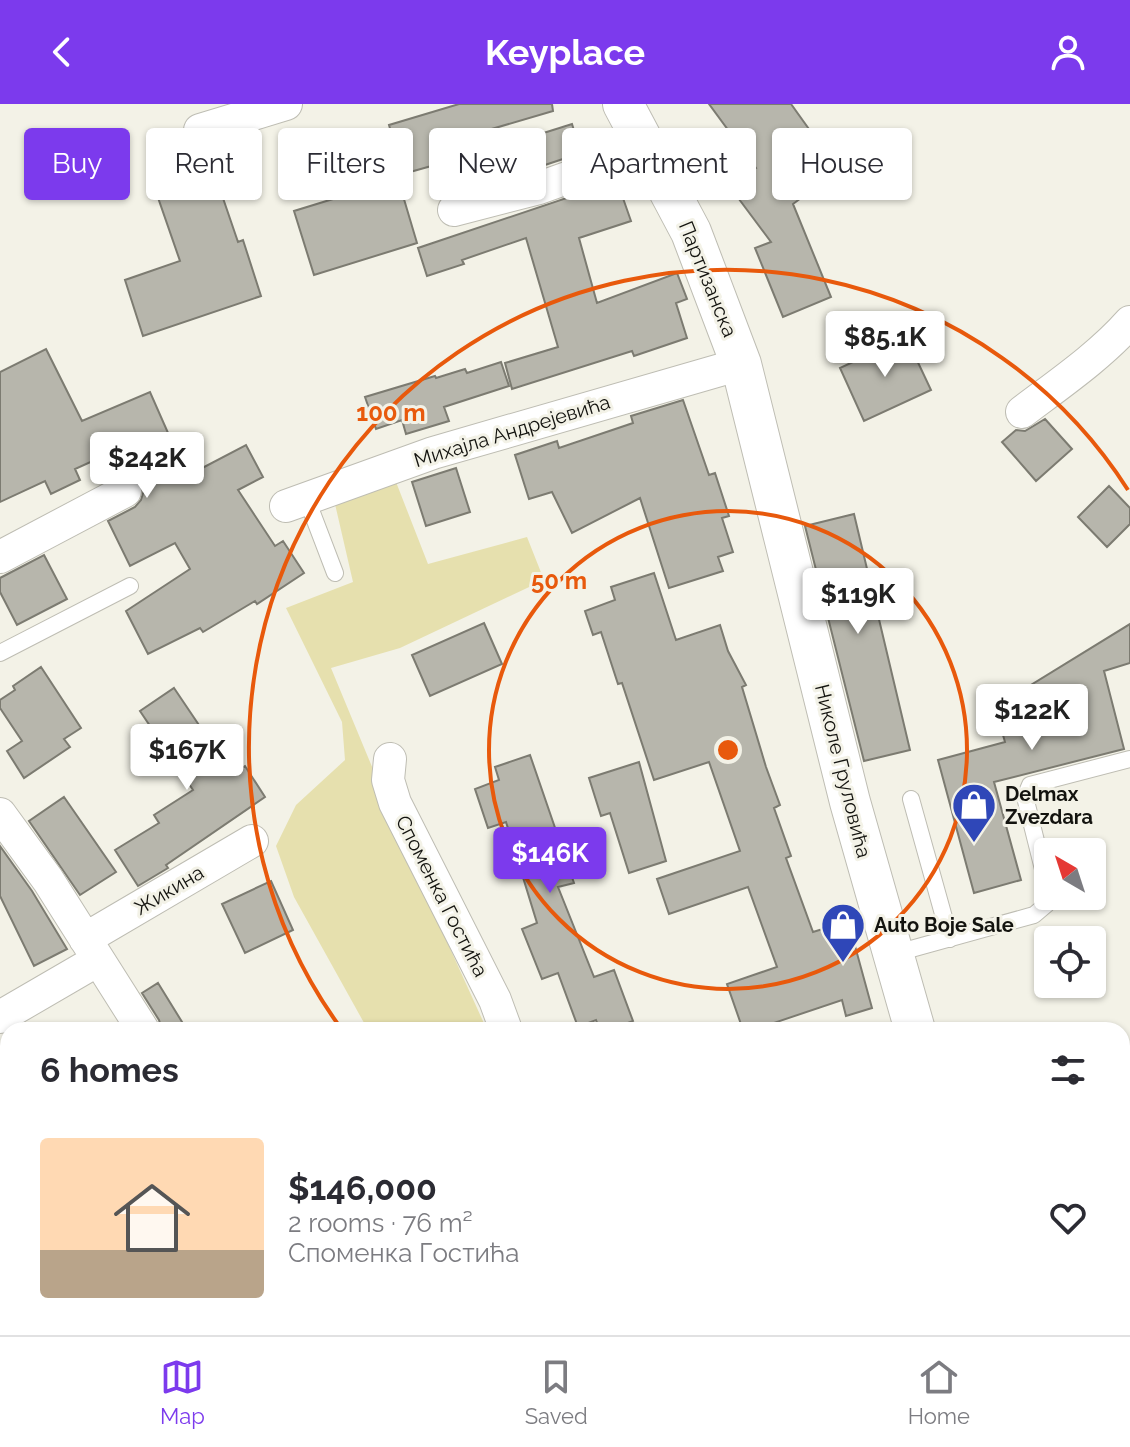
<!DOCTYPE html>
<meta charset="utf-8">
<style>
:root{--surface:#fff;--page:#f7f7f7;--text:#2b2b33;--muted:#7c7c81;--line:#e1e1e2;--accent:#7c3aed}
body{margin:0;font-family:Raleway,sans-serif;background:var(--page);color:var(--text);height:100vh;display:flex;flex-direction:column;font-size:30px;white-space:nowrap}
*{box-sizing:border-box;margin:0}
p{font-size:26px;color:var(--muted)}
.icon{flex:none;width:44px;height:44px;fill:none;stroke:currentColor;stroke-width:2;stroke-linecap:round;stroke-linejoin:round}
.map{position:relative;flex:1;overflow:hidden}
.side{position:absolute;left:0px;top:918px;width:1130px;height:314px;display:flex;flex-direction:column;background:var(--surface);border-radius:24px 24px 0 0;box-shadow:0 2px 6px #0004}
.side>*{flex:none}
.guide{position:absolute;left:24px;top:24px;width:1082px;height:72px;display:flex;gap:16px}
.needle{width:52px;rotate:321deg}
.fabs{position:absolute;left:1034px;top:734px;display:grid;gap:16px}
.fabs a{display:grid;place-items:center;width:72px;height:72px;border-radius:8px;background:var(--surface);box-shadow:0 2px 6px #0004;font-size:40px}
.price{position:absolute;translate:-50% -68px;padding:0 18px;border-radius:8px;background:#fff;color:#222;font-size:26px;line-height:52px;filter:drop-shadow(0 2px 4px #0008)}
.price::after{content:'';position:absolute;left:50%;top:48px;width:24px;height:18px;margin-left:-12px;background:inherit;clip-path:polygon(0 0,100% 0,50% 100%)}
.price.current{background:var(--accent);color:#fff}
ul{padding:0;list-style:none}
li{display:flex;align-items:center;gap:24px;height:200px;padding:0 40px}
li span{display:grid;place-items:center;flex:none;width:224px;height:160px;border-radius:8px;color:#555}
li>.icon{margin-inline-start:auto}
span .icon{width:96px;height:96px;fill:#fffc;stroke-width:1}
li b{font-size:34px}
h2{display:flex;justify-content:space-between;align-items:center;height:96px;padding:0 40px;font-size:34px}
.pill{padding:0 28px;border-radius:8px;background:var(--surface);box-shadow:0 2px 6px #0004;font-size:28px;line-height:72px}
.pill.current{background:var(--accent);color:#fff}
header{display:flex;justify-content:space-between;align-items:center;height:104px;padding:0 40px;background:var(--accent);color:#fff;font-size:36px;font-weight:700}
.tab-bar{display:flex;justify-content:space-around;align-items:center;height:112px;border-top:2px solid var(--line);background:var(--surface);font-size:22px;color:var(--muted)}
.tab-bar a{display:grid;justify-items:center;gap:4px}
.tab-bar .current{color:var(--accent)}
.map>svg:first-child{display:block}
.green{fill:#e6e0ae}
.building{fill:#b7b6ac;stroke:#7c7b71;stroke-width:2}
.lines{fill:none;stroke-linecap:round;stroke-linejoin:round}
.service-casing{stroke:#bebdb3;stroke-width:18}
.minor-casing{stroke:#bebdb3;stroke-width:34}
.tertiary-casing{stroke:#bebdb3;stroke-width:42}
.service{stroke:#fff;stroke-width:16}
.minor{stroke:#fff;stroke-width:32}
.tertiary{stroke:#fff;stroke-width:40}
.ring{fill:none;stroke:#e8590c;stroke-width:4}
.labels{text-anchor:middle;stroke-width:6;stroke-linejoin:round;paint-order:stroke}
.street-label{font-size:20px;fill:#13130f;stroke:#f3f2e7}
.poi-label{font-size:20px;font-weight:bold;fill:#13130f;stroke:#f3f2e7;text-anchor:start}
.centre{fill:#e8590c;stroke:#f3f2e7;stroke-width:4}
.ring-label{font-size:24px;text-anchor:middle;font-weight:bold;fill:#e8590c;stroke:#f3f2e7;stroke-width:6;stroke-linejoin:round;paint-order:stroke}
</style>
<header><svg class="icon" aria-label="back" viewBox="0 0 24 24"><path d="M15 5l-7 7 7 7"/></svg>Keyplace<svg class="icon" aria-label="person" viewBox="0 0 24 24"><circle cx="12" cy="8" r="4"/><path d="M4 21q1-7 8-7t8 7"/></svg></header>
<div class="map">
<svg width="1130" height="1231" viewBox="0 0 1130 1231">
<rect width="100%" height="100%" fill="#f3f2e7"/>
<path class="green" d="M396 378 428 460 527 433 544 476 400 544 331 564 419 776 487 926H368L294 793 276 742 296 701 345 656 342 618 286 504 353 478 335 400Z
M504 1224H602L605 1231H507Z"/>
<path class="building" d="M459 0H552L553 7 437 41 442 59 403 70 389 21Z
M709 0H791L834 60 808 79 813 85 793 100 831 193 783 213 755 144 771 138 730 83 756 64Z
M572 20 581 49 524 68 515 38Z
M212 62 238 138 243 136 261 192 143 232 125 176 180 157 154 82Z
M398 75 417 139 314 171 294 107Z
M617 77 631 117 579 134 597 199 677 169 687 195 676 199 687 234 634 252 632 247 512 285 505 259 558 243 526 134 462 156 464 160 427 172 418 144Z
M906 233 931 286 864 317 840 264Z
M46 245 82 317 150 288 187 372 246 341 263 373 238 386 275 442 283 437 304 469 257 500 255 497 203 528 200 524 148 550 126 507 190 465 175 439 130 462 108 417 135 403 141 396 144 386 149 384 130 340 75 365 80 376 51 390 45 377 0 398V268Z
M501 258 509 282 444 303 449 317 406 330 402 316 376 325 365 293 435 272 436 274 465 265 467 269Z
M683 296 709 371 715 369 729 412 722 414 733 448 718 453 723 467 669 484 640 394 572 429 552 388 529 395 515 351 557 337 559 344 633 319 631 312Z
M1045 315 1072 345 1036 377 1002 338 1016 326 1025 327Z
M456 364 470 408 426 422 412 378Z
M1109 382 1130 404V420L1107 443 1078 413Z
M854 410 910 646 864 657 805 422Z
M44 451 67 495 17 521 0 488V474Z
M654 469 676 536 720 521 728 547 746 581 742 583 766 663 780 701 774 704 791 752 786 754 813 828 839 820 846 845 855 842 872 904 846 912 842 896 753 926H743L727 880 777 863 748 783 669 810 657 775 740 747 709 658 654 676 622 579 618 580 601 528 593 531 585 507 615 496 611 483Z
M484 519 502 560 430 592 412 551Z
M1130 520V559L1104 567 1124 645 994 678 1021 776 974 789 938 656 1005 638 995 603Z
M41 563 81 624 64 635 70 643 24 674 7 647 22 637 0 604V596L15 586 13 582Z
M174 584 232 670 245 662 265 693 166 761 168 764 138 782 115 746 159 719 154 711 193 686 140 607Z
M530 651 574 779 558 783 594 873 614 866 633 917 610 926H600L596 916 578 923 558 869 542 875 522 825 537 819 506 718 488 724 475 685 499 676 495 663Z
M639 658 666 757 629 769 610 709 601 712 589 674Z
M64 693 116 768 80 791 29 717Z
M0 742 32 787 67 845 34 862 0 792Z
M271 777 293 826 245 849 222 800Z
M158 879 187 926H162L159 916 142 889Z"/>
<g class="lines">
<g class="service-casing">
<path id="service" d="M306 393 335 469
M0 549 130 482
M911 695 950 835
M1048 785 1025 693 1030 681 1130 655
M893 850 1034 811 1047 800 1048 792
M714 1224 716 1231"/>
</g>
<g class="minor-casing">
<path id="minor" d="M200 26 286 0
M454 106 539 84 648 45
M1022 308C1059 280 1100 252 1130 218
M286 402 433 349 741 260
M0 453 125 387
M390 655 388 676 395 699 495 896 506 926
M0 710 48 776 143 926
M85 835 252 737
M0 913 98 856
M0 1036 8 1047
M353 1224 356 1231
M622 1224 625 1231
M122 1231 123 1224"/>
</g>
<g class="tertiary-casing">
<path id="tertiary" d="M623 0 691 128 741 260 850 698 915 926
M1007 1224 1009 1231"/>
</g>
<use href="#service" class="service"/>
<use href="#minor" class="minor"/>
<use href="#tertiary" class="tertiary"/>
</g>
<g class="ring">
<circle cx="728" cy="646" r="239"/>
<path d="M340 923A477 477 0 1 1 1128 386"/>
</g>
<defs>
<g id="shop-pin" transform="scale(2.3)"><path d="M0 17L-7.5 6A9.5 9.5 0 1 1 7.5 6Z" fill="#2f47b8" stroke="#f3f2e7"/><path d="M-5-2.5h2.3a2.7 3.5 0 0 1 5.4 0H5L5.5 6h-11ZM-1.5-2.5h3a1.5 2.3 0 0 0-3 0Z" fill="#fff"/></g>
</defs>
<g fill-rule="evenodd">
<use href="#shop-pin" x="974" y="701"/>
<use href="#shop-pin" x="843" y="821"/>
</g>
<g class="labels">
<g class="street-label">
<text transform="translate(708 175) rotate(68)" y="7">Партизанска</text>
<text transform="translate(512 327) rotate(-17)" y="7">Михајла Андрејевића</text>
<text transform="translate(843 667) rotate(76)" y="7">Николе Груловића</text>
<text transform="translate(169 786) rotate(-31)" y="7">Жикина</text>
<text transform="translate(442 792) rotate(63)" y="7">Споменка Гостића</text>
</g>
<g class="poi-label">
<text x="1005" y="697">Delmax<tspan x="1005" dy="23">Zvezdara</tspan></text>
<text x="874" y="828">Auto Boje Sale</text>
</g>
</g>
<circle cx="728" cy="646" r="12" class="centre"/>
<g class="ring-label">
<text x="391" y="317">100 m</text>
<text x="559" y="485">50 m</text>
</g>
</svg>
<div class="fabs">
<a><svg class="needle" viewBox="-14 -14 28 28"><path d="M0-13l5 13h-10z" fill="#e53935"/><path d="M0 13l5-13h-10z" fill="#7c7c81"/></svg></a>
<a><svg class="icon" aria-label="locate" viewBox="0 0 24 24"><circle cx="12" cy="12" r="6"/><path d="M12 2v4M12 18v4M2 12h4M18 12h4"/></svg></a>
</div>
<b class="price" style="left:885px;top:275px">$85.1K</b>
<b class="price" style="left:147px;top:396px">$242K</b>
<b class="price" style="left:858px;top:532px">$119K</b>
<b class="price" style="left:1032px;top:648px">$122K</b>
<b class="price" style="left:187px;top:688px">$167K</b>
<b class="price current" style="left:550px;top:791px">$146K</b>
<div class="guide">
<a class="pill current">Buy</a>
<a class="pill">Rent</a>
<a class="pill">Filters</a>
<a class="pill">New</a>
<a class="pill">Apartment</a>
<a class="pill">House</a>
</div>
<section class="side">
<h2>6 homes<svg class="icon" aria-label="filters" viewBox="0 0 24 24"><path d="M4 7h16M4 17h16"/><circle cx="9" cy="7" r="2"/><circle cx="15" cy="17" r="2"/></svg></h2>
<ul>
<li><span style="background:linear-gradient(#ffd9b3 70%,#b9a48a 0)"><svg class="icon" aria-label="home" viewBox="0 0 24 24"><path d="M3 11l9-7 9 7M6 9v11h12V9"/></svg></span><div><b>$146,000</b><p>2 rooms · 76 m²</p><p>Споменка Гостића</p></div><svg class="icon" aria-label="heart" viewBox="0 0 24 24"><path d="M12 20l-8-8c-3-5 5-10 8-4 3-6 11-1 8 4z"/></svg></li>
</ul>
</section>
</div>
<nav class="tab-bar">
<a class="current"><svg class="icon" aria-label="map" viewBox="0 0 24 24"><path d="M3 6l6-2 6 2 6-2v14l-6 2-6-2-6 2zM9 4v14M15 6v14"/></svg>Map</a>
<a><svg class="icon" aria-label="saved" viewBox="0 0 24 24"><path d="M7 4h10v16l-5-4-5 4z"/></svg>Saved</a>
<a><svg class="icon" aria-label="home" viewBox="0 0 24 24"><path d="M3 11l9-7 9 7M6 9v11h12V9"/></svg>Home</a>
</nav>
